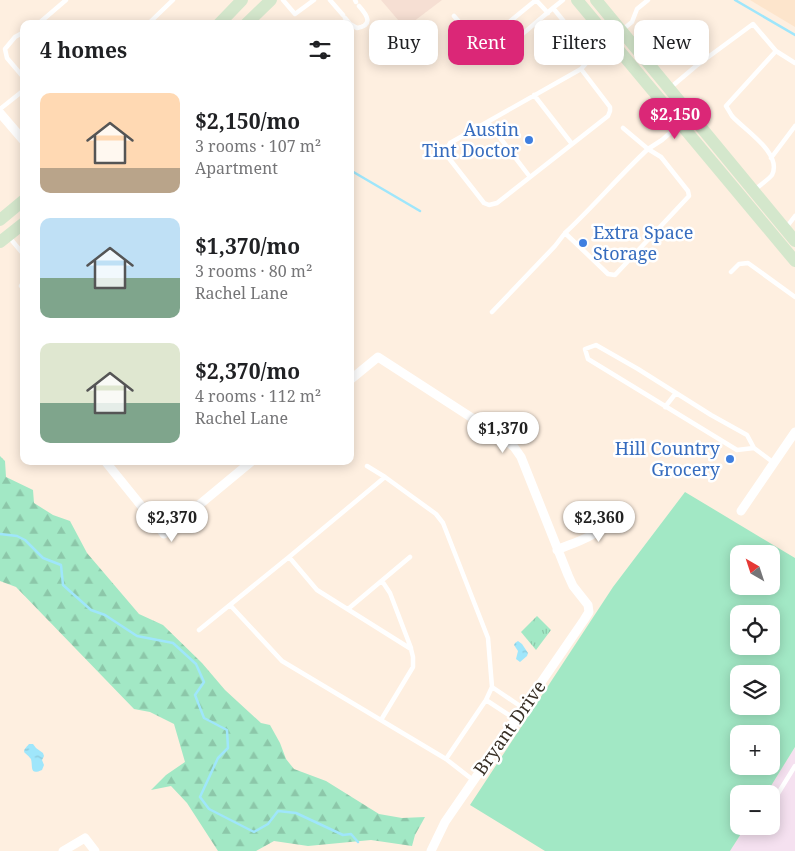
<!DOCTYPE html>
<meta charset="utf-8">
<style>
:root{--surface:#fff;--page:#f6f6f6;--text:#202124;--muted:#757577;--accent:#db2777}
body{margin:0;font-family:"Noto Serif",serif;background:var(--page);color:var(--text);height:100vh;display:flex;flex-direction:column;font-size:19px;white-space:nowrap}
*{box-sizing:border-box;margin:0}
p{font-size:16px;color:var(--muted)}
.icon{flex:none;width:28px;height:28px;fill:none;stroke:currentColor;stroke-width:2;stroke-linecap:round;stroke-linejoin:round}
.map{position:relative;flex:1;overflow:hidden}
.panel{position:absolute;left:20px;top:20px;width:334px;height:445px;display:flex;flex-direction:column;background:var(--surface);border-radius:10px;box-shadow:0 2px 12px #0003}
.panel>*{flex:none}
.top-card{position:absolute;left:369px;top:20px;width:351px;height:45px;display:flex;gap:10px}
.needle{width:32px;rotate:321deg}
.buttons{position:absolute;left:730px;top:545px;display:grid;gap:10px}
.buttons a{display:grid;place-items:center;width:50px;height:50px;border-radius:10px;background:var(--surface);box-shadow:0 2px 12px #0003;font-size:25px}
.price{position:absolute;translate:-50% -42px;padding:0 11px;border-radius:18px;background:#fff;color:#222;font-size:16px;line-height:32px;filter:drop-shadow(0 1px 2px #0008)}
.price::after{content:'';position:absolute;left:50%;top:30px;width:15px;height:11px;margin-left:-8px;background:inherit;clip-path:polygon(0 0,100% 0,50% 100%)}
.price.selected{background:var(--accent);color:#fff}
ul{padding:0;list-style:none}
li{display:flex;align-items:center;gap:15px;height:125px;padding:0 20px}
li span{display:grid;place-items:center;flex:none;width:140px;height:100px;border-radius:10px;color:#555}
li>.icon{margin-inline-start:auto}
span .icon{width:60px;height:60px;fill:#fffc;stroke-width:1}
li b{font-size:21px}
h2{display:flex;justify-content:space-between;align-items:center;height:60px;padding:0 20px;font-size:21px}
.tag{padding:0 18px;border-radius:10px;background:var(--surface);box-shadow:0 2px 12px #0003;font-size:18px;line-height:45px}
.tag.selected{background:var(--accent);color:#fff}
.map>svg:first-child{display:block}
.commercial{fill:#f6dfd3}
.industrial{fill:#f5e1f0}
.built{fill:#fde5cc}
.grass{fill:#a2e8c5;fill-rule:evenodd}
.forest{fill:url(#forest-firs)}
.park{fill:url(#park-tufts)}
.water{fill:url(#water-ripples)}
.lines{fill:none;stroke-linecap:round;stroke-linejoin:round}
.stream{stroke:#9fe6fb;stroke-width:2.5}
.lane{stroke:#fff;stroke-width:4.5}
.street{stroke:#fff;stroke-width:9}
.secondary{stroke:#d4e7cc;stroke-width:12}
.shop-dot{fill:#3f7fe0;stroke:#fff;stroke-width:2}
.labels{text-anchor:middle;stroke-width:5;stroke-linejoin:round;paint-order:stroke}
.shop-label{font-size:18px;fill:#366cbe;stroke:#fff;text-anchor:end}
.street-label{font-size:18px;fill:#382f25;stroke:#fff}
</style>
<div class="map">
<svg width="795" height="851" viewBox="0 0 795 851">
<defs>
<pattern id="forest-firs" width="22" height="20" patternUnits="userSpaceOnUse" patternTransform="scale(1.25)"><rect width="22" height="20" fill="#a2e8c5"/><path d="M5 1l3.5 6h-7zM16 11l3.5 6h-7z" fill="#8cc7a9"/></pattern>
<pattern id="park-tufts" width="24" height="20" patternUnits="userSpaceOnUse" patternTransform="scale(1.25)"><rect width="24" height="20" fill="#a2e8c5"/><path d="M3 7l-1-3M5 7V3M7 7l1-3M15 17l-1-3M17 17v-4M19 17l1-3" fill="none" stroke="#8cc7a9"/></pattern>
<pattern id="water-ripples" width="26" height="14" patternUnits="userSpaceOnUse" patternTransform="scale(1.25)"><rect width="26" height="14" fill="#9fe6fb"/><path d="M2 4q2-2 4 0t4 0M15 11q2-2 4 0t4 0" fill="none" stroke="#8ac6d7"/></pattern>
</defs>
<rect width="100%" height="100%" fill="#feefe0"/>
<path class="commercial" d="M381 0H442L405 28Z"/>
<path class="industrial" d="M795 747V851H730L746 826H771V794H766Z"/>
<path class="built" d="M750 0H795V27Z"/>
<path class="grass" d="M685 492 795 558V747L766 794H739V826H746L730 851H545L470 805 613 587ZM739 554H771V586H739ZM739 614H771V646H739ZM739 674H771V706H739ZM739 734H771V766H739Z"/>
<path class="forest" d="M0 456 5 461 6 477 33 490 34 503 53 515 70 521 87 553 139 614 163 625 202 663 225 690 261 723 270 725 280 743 286 759 294 769 326 781 379 814 402 818 425 817 415 835 412 846 371 840 308 846 274 841 256 851H218L187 803 171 786 151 790 166 775 185 762 174 724 150 712 134 709 16 587 0 581Z"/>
<path class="park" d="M537 616 551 630 536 650 521 632Z"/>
<path class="water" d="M518 641 522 644 528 653 527 656 520 662 516 659 518 651 514 645 515 643Z
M29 744H33L36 748 43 753 44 756 42 760 44 765 42 770C29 776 33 766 31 759 25 751 20 754 29 744Z"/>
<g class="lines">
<path class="stream" d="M735 0 795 35
M350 170 420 211
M0 534 17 536 25 540 43 558 61 565 63 585 91 610 105 615 137 636 173 643 196 664 204 682 195 695 204 718 227 730 228 748 218 758 200 797 209 809 254 832 268 824 278 811 296 813 343 835 351 834 358 842"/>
<path class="lane" d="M283 0 295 14 314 0
M330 0 343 15
M355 0 356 2
M553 8 592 56
M548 13 536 0 480 46 492 60 553 8 563 0
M454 16 480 46
M345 18 350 24
M38 24 66 0
M148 24 173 0
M350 24 357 28C374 25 367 15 359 6
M622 30 632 22 637 9 648 0
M24 32 15 37 5 49 7 58 24 78
M581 69 610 107V111L608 116 497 203 489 205 484 203 448 157 446 150 450 143 581 69 595 53 610 40
M670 88 696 66 753 24 776 51
M534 95 572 144
M0 109 24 90
M488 122 530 177
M623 128 648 149 662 140 679 125
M771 158 795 126
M754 190C758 187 769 179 772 175 783 153 743 129 732 116 730 113 728 109 726 106L776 51 795 63
M785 229 795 216
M9 237 24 255
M731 272 739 264 748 263 795 297
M24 281 21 286 24 290
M492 312 555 246 565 233 608 274 615 275 689 196 688 191 661 157 648 149C619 176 594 206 565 233
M665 407 676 393
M754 448 737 450 588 359 585 349 596 345 638 369 711 415 747 435 754 448 774 463
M367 466 385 477 436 514 443 523 488 638 492 687 486 700 446 759
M289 557 317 590 411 649 413 657V667L381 720
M382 581 390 593 411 648
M230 605 282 661 446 759 473 780
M348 609 410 557
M199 630 289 557 385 477
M492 687 523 708
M486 700 515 719
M771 805 795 766"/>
<path class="street" d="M0 113 24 141
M350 380 378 357 503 438 514 447 521 457 568 575 573 586 588 605 589 612 584 620 445 822 431 851
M105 461 164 534 252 461
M741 511 795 432
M557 550C570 544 595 537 604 525 607 520 608 514 608 509
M63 851 85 838 95 851"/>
<path class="secondary" d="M577 0 795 261
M596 0 795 241
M219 24 242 0
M246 24 271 0
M0 220 24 200
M0 242 24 223"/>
</g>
<g class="shop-dot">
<circle cx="529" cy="140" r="5"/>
<circle cx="583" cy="243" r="5"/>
<circle cx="730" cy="459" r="5"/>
</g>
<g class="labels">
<g class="shop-label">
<text x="519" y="136">Austin<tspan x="519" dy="21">Tint Doctor</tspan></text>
<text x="593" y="239" text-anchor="start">Extra Space<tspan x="593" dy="21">Storage</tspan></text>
<text x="720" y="455">Hill Country<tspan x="720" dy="21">Grocery</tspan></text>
</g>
<g class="street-label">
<text transform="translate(510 728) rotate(-55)" y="6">Bryant Drive</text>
</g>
</g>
</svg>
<div class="buttons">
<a><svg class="needle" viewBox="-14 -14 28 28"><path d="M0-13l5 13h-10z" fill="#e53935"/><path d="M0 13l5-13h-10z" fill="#757577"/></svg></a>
<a><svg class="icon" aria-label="locate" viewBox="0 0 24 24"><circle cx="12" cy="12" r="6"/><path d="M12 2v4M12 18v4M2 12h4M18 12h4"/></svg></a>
<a><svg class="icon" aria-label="layers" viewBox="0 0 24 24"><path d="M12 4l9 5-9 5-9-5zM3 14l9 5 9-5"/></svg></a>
<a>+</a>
<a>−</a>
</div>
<b class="price selected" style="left:675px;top:140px">$2,150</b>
<b class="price" style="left:503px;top:454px">$1,370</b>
<b class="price" style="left:172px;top:543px">$2,370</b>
<b class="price" style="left:599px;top:543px">$2,360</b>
<div class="top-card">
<a class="tag">Buy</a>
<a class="tag selected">Rent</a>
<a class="tag">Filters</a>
<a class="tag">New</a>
</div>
<section class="panel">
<h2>4 homes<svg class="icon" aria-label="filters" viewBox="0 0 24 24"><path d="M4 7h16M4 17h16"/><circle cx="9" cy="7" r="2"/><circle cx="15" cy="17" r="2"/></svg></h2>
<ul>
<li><span style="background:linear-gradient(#ffd9b3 75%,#b9a48a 0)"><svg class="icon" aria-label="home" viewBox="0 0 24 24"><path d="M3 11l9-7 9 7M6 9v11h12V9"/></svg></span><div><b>$2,150/mo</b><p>3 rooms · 107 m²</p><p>Apartment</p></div></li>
<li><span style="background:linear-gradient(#bfe0f5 60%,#7fa58c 0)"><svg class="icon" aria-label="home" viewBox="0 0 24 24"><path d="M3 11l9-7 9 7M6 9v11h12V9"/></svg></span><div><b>$1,370/mo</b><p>3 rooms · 80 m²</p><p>Rachel Lane</p></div></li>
<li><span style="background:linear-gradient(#dfe7d0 60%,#7fa58c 0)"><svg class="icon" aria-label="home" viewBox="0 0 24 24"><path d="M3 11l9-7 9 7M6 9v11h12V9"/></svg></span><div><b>$2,370/mo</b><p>4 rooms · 112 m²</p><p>Rachel Lane</p></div></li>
</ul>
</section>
</div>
